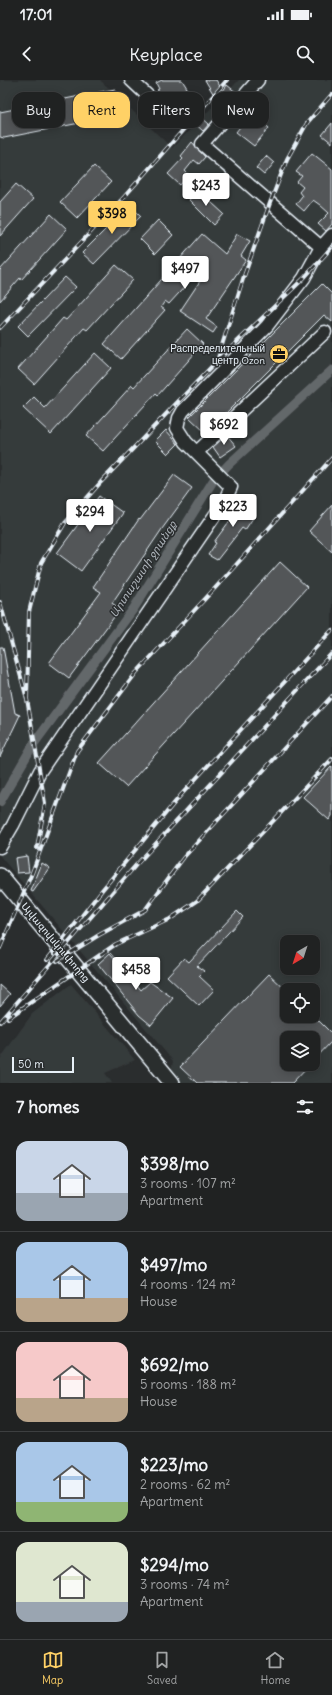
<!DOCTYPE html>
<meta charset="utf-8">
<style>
:root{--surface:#202222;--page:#282a2a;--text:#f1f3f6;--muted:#a2a4a5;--line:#3d3f40;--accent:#ffd166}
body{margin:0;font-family:Delius,"Noto Sans Armenian",sans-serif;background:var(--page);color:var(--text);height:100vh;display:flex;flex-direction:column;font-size:15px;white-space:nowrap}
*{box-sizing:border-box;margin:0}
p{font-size:13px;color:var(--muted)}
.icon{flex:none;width:22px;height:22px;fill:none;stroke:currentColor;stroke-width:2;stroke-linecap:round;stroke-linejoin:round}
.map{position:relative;height:1003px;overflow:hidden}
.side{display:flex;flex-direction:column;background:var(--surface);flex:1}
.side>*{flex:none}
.hud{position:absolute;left:12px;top:12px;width:308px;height:36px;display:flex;gap:8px}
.needle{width:26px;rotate:219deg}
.controls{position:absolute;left:280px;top:855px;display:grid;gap:8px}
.controls a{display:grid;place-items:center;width:40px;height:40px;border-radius:8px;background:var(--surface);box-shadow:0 2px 10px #0003,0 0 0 1px var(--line);font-size:20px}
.scale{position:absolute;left:12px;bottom:10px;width:62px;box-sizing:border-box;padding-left:4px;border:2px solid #e8f1f8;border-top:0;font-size:11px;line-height:14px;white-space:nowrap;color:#e8f1f8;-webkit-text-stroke:3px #2a2d2e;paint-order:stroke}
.price{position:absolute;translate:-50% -34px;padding:0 9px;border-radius:4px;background:#fff;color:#222;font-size:13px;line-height:26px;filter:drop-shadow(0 1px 2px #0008)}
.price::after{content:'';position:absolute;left:50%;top:24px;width:12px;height:9px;margin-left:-6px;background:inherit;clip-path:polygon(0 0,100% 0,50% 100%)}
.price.current{background:var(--accent);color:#111}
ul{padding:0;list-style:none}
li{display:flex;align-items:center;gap:12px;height:100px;padding:0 16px}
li+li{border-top:1px solid var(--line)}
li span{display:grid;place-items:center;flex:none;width:112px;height:80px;border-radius:12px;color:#555}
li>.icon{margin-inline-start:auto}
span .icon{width:48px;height:48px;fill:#fffc;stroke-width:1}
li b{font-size:17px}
h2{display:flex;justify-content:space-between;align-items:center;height:48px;padding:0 16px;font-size:17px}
.chip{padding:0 14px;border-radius:12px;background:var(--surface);box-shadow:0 2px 10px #0003,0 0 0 1px var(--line);font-size:14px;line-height:36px}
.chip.current{background:var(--accent);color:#111}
.status{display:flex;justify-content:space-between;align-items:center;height:28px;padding:0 20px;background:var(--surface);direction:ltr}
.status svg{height:11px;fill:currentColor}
header{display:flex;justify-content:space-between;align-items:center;height:52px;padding:0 16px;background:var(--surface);font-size:18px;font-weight:600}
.menu{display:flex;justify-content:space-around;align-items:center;height:56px;border-top:1px solid var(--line);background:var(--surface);font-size:11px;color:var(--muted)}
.menu a{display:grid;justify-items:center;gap:2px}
.menu .current{color:var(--accent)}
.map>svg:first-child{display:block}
.built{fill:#363a3b;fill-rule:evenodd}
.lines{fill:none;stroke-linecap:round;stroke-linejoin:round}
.canal{stroke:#63686b;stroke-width:9}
.building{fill:#535759;stroke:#e8f1f8}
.minor-casing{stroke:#e8f1f8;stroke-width:15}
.major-casing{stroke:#e8f1f8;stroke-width:18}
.minor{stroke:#2a2d2e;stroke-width:12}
.major{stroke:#2a2d2e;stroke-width:15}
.rail-casing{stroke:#e8f1f8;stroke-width:4}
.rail{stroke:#2a2d2e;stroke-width:2.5;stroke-dasharray:8;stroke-linecap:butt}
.labels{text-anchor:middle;stroke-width:3;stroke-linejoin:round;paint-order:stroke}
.poi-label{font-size:10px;fill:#e8f1f8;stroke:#2a2d2e;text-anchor:end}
.street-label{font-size:10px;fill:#e8f1f8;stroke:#2a2d2e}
.water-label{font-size:11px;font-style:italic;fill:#acb3b9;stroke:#2a2d2e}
</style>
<div class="status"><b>17:01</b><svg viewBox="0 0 49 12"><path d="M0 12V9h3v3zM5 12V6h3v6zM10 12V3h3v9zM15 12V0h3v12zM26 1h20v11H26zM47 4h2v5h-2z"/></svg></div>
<header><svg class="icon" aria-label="back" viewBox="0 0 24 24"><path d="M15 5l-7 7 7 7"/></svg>Keyplace<svg class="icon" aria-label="search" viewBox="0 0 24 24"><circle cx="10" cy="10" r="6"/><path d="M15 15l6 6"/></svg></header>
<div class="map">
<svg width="332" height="1003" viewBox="0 0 332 1003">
<rect width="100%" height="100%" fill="#2a2d2e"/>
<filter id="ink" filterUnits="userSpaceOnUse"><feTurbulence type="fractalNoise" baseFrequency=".025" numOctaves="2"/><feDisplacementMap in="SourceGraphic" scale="8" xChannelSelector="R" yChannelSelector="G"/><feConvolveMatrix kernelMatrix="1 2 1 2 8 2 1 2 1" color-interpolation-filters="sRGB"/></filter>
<g filter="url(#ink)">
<path class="built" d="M0 0H100L172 68 239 0H332V1003H181L171 992 173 981 0 776ZM287 862H313V888H287ZM287 910H313V936H287ZM287 958H313V984H287Z
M71 904 135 980 105 993 112 1003H0V979L32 934Z"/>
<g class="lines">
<path class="canal" d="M0 722 33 665 134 528 213 401 229 384 332 290"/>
</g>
<path class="building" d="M162 0H182L187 8 168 18 157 10 159 9 156 3Z
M205 0H216L223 11 227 5 237 13 225 26 217 20Z
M115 9 120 35 4 58 0 57V32Z
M251 33 269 48 254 66 236 52Z
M199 35 209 44 203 51 193 42Z
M332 43V63L322 55Z
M192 62 205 77 199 84 194 80 185 91 189 95 180 105 168 94 183 78 181 76Z
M312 73 332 89V144L326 151 318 144 329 133 320 125 313 120 304 131 296 124 302 116 299 112 303 107 297 102 302 96 296 92Z
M266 76 274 83 264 95 256 88Z
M94 86 111 102 77 138 60 122Z
M16 104 33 119 0 156V122Z
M198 110 224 134 214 145 189 120Z
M130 125 141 136 94 184 82 173Z
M51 134 67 149 21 200 20 198 0 221V190Z
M158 140 173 155 155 174 140 159Z
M202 154 225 174 237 154 250 161 241 176 246 180 206 239 217 247 213 253 180 231 204 195 199 191 169 224 165 221 161 227 165 230 121 279 104 264Z
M116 185 133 200 87 250 84 248 34 304 18 289 63 238 66 240Z
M65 197 76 207 28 256 18 246Z
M322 204 332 214V242L324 235 206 353 189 337Z
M187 249 203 264 158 315 156 313 103 371 86 356 132 305 134 307Z
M95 273 111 288 51 354 23 328 34 317 45 328Z
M166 350 178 364 168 374 155 361Z
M227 355 236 366 220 377 213 367Z
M174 395 192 408 162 449 112 523 120 529 69 598 49 583 101 512 93 507 139 439 140 440Z
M99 416 123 433 81 491 57 473Z
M242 419 255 426 250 436 253 438 245 450 242 448 217 480 208 475 216 463 214 462 231 439Z
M332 425V472L309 451Z
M280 482 307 507 126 707 99 683Z
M0 567H3L15 633 20 635 0 677Z
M332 686V736L329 740 303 717Z
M27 776 29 792 17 793 15 778Z
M42 783 50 788 33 812 31 811Z
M237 831 243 837 197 886 204 891 199 896 214 910 199 926 167 896 184 878 189 882Z
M110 873 141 910 150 902 173 918 151 945 139 935 98 884Z
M269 894 287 911V936H314L332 954V961L313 981V958H287V984H310L292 1003H197L180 987Z
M0 905 10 914 0 926Z"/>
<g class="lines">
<g class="minor-casing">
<path id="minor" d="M131 0 165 32
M258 0 202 64 321 167
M197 372 325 252
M0 767 13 745 40 691 224 422 231 407 186 362 177 348 179 338 183 331 267 246 304 198 321 167 332 155"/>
</g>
<g class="major-casing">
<path id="major" d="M0 796 172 1003"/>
</g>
<use href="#minor" class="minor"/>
<use href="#major" class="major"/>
<g class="rail-casing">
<path id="rail" d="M0 248 124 117 227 0
M218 280 304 198 332 167
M0 522 27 619 45 723 37 768
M27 619 29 532 41 483 65 443 101 402 217 281 243 199 270 123 287 79 307 43 332 14
M0 868 32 793 77 671 136 593 217 506 332 378
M47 880 102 810 181 715 332 550
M57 881 99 855 145 830 184 777 332 616
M8 938 116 864 170 839 197 821 332 679
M0 942 136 785 332 573"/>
</g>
<use href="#rail" class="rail"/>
</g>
</g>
<defs>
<g id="office-disc" transform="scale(1)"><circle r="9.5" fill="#ffd166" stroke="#2a2d2e"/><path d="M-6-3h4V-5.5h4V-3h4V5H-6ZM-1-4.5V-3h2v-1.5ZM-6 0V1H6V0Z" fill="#111"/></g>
</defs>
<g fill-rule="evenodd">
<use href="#office-disc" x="279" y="274"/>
</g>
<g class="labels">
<g class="poi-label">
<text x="265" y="272">Распределительный<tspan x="265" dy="12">центр Ozon</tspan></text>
</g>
<g class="street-label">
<text transform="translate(56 862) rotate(50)" y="4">Այվազովսկու փողոց</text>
</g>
<g class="water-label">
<text transform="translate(143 489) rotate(-57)" y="4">Արտաշատի ջրանցք</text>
</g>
</g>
</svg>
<div class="controls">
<a><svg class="needle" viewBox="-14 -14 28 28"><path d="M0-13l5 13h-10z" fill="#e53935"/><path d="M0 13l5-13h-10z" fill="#a2a4a5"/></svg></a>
<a><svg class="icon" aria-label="locate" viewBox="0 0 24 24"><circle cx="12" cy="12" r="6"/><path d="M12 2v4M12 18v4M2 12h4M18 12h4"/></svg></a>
<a><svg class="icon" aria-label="layers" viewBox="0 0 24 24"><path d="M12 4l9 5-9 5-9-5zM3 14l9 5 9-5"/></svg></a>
</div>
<div class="scale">50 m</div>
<b class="price" style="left:206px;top:127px">$243</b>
<b class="price current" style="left:112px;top:155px">$398</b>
<b class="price" style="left:185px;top:210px">$497</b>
<b class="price" style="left:224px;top:366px">$692</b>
<b class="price" style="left:233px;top:448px">$223</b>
<b class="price" style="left:90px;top:453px">$294</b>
<b class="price" style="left:136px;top:911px">$458</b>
<div class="hud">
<a class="chip">Buy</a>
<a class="chip current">Rent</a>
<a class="chip">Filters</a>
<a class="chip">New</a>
</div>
</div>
<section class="side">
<h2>7 homes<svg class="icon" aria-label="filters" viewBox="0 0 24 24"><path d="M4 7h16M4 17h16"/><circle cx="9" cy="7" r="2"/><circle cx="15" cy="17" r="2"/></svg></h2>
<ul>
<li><span style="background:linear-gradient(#c9d6e8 65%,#9aa5b1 0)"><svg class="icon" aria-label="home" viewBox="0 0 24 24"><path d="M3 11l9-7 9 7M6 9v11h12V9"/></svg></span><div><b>$398/mo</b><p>3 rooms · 107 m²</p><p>Apartment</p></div></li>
<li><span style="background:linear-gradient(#a9c7e8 70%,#b9a48a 0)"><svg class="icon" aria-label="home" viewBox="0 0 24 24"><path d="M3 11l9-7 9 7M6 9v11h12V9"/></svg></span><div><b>$497/mo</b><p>4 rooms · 124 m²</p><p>House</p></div></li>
<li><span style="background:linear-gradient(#f6c9c9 70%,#b9a48a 0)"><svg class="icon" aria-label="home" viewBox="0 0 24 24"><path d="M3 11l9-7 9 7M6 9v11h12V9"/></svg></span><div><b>$692/mo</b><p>5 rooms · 188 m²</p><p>House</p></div></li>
<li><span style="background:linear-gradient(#a9c7e8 75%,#8fb573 0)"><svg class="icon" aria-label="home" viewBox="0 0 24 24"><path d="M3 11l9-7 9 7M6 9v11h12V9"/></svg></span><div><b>$223/mo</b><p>2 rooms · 62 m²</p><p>Apartment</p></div></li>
<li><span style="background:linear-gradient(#dfe7d0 75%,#9aa5b1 0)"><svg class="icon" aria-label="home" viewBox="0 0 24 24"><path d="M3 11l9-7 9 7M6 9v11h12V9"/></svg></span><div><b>$294/mo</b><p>3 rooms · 74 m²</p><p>Apartment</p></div></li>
</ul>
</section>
<nav class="menu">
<a class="current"><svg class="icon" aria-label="map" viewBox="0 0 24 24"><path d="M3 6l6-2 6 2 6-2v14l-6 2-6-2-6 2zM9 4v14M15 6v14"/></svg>Map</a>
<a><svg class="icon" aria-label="saved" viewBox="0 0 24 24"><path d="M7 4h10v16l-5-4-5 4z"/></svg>Saved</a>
<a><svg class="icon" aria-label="home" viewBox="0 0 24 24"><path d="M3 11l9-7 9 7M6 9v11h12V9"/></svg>Home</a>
</nav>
